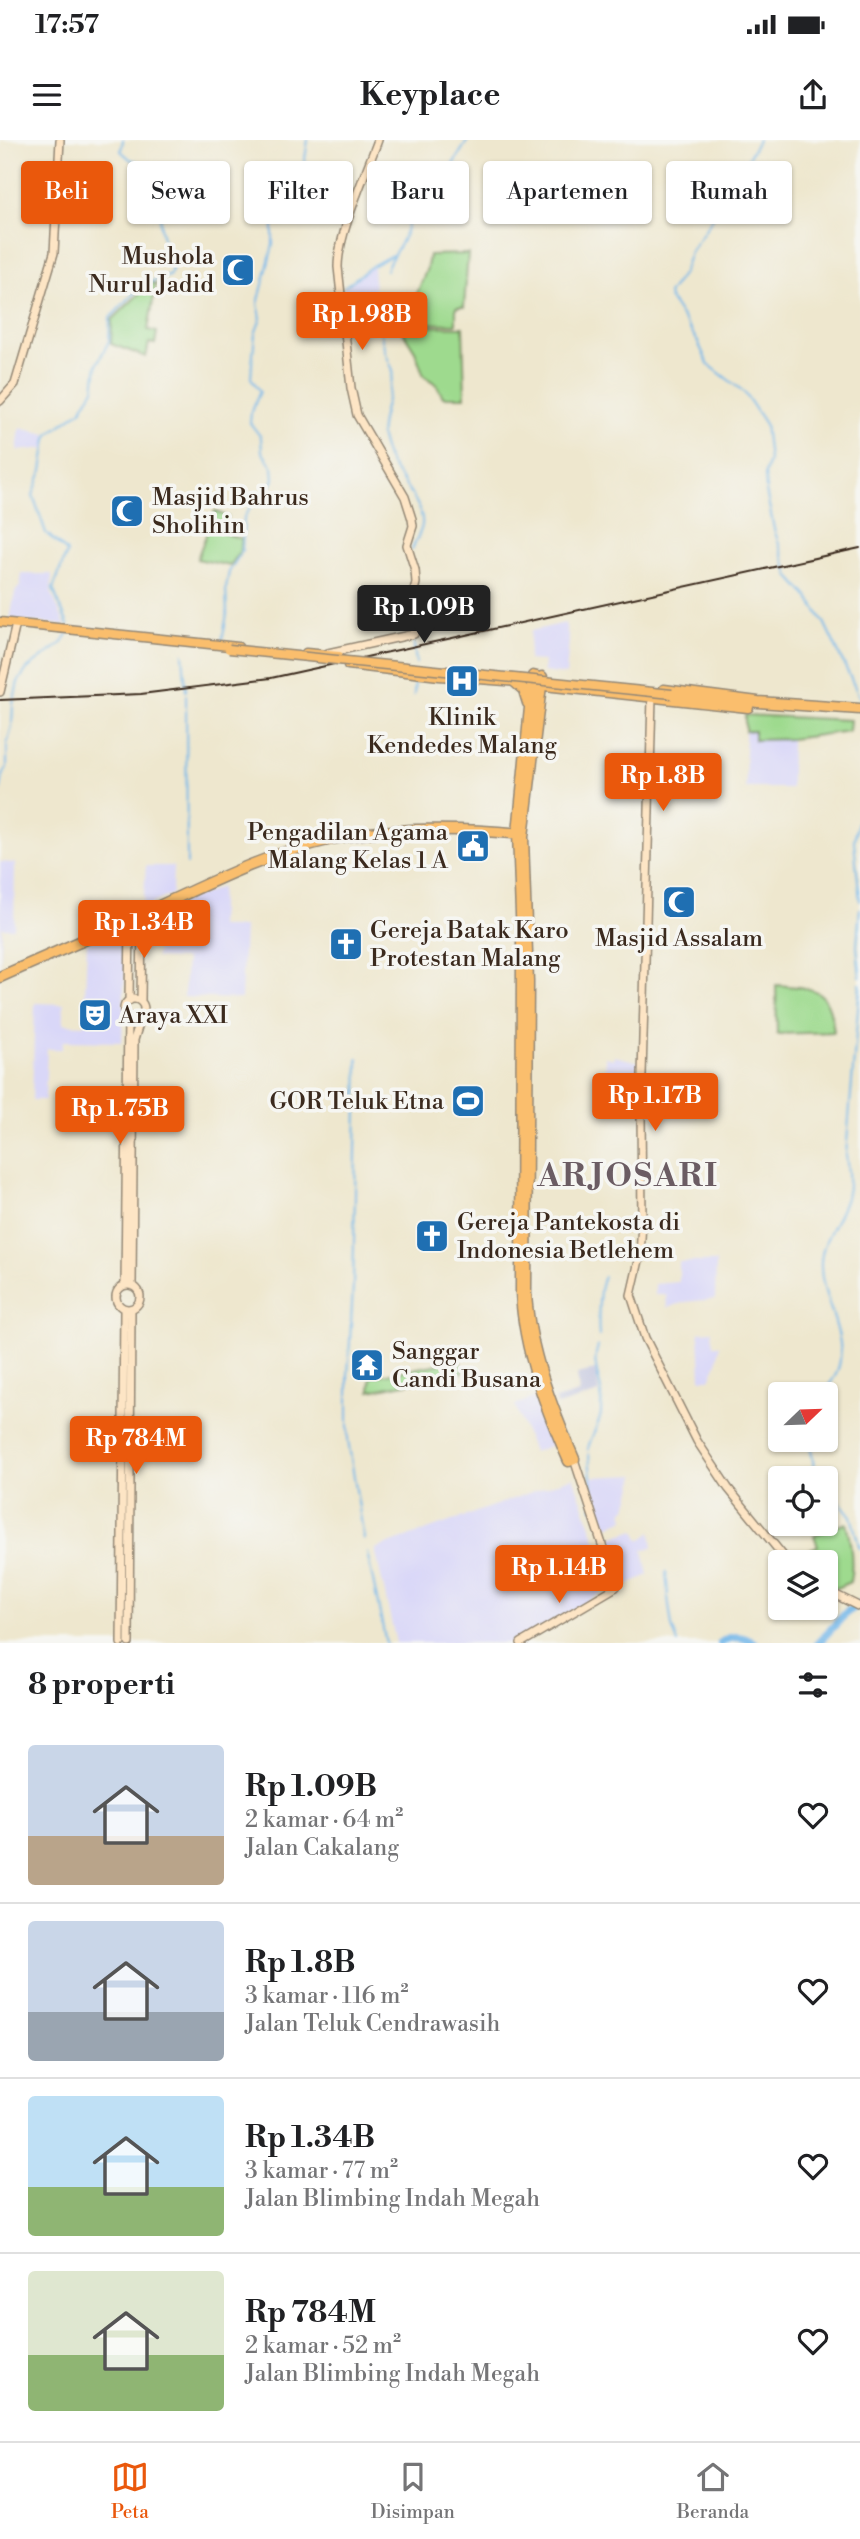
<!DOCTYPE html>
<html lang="id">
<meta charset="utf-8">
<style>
:root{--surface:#fff;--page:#f2f2f2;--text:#202124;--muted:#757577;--line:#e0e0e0;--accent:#ea580c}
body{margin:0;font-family:"Libre Bodoni",serif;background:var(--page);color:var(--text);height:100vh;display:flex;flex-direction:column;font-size:26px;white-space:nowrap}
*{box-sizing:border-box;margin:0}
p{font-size:23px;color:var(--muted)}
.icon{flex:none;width:38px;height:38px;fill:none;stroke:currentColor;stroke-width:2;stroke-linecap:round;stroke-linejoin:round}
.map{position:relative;height:1503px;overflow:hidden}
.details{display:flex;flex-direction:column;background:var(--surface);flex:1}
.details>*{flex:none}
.hud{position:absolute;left:21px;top:21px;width:819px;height:63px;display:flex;gap:14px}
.needle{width:46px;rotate:67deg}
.fabs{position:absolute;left:768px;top:1242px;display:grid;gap:14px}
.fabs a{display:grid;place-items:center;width:70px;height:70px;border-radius:7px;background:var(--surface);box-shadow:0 2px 5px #0004;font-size:35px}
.price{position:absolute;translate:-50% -60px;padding:0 16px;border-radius:7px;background:var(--accent);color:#fff;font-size:23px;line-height:46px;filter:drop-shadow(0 2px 4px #0008)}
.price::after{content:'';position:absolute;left:50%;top:42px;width:21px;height:16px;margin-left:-10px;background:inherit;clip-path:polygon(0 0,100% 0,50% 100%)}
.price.current{background:#222;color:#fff}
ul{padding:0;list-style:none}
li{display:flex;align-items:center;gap:21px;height:175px;padding:0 28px}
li+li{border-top:2px solid var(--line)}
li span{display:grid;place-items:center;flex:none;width:196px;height:140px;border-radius:7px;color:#555}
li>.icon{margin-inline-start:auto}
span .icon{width:84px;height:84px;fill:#fffc;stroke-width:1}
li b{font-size:30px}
h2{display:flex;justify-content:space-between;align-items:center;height:84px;padding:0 28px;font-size:30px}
.tag{padding:0 24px;border-radius:7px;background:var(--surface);box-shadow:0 2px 5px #0004;font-size:24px;line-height:63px}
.tag.current{background:var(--accent);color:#fff}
.status{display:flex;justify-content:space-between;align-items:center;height:49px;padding:0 35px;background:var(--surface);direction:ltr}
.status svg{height:19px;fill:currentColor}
header{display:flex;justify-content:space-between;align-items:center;height:91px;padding:0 28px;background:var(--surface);font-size:32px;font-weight:800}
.tab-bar{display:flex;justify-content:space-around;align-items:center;height:98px;border-top:2px solid var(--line);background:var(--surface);font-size:19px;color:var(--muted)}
.tab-bar a{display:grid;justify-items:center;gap:4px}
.tab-bar .current{color:var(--accent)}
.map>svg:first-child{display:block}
.built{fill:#d9d7f8}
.industrial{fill:#c0c2dd}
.green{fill:#9eda8e;stroke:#6c8256;stroke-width:2}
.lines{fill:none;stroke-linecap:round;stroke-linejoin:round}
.stream{stroke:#73b7e9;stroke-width:2}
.river{stroke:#73b7e9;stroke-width:8}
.secondary-casing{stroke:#948876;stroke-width:10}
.primary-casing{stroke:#948876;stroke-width:11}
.highway-casing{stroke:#948876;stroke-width:13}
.secondary{stroke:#fde5c5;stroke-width:7}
.primary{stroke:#fabe6d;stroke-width:8}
.highway{stroke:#fabe6d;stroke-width:10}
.rail{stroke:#3b2a1e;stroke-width:2}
.primary-bridge-casing{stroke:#948876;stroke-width:11;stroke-linecap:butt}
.primary-bridge{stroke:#fabe6d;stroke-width:8}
.labels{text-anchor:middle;stroke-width:7;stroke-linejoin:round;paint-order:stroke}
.poi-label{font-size:24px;fill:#3b2a1e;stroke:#f6f6f2;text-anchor:start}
.district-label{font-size:32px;font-weight:bold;letter-spacing:2px;fill:#6b5c63;stroke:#f6f6f2}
</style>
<div class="status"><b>17:57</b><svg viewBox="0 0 49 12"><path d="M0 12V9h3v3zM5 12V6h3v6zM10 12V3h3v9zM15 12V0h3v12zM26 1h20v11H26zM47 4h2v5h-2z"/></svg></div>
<header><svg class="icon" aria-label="menu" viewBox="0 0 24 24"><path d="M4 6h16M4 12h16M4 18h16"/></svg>Keyplace<svg class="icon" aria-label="share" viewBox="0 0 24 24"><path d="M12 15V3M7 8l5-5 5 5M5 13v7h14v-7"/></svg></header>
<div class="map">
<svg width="860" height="1503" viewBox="0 0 860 1503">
<rect width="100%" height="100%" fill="#f6f6f2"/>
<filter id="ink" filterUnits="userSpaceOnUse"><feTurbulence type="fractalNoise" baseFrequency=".0143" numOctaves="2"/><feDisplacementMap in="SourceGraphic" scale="14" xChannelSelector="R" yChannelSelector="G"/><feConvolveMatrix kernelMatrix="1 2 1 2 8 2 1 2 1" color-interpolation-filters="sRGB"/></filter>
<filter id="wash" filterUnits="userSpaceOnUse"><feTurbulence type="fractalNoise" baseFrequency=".00686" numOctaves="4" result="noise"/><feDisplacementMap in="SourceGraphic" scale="28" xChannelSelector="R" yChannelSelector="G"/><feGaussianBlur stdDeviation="1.57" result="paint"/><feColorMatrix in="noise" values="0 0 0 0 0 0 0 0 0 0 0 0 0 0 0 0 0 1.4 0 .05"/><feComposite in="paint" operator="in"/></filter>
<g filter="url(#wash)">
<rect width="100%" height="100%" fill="#eee7ce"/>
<path class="built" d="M373 126 375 163 345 164 344 149Z
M20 288 47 294 45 308 17 311Z
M22 434H52L51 452 65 485 10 480 15 452 20 446Z
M565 483 569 500 566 535 543 532 544 521 528 520 531 491Z
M745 591H754V600L791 599V648H746Z
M0 722 15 723 14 788H2L0 832Z
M146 726H173L172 754 143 768Z
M221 747 219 787H244L241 859 184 857 186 819 156 818 160 772Z
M117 790 124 793 126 800 122 902 63 901 62 909H47L45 960H32L35 863 64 864 63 884 84 885 87 803Z
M614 916 639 922 638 935H606L605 917 613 919Z
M679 1122H716L715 1159 685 1162 667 1168 666 1154 655 1155V1144L679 1142Z
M712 1191 713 1205H720L717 1223 710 1239H701L699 1192Z
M539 1256 558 1303 533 1312 515 1265Z
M636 1335 627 1368 623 1370 625 1379 609 1386 599 1384 589 1356 593 1353 592 1337Z
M573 1337 613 1446 518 1503H396L375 1409Z
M635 1390 640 1401 651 1392 653 1408 643 1409 648 1435 622 1448 603 1400Z"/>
<path class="industrial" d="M596 1230 599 1253 557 1266 555 1260 579 1253 577 1234Z"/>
<path class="green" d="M468 114 464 167H456V184L406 183V156H416L427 128 429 115Z
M150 143 156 144 148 190 157 192 155 204 149 203 146 217 111 204 112 180Z
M407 186 463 187 465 257H443L436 244 424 236 415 211 400 187Z
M215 371 228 377 223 393 242 399 239 413 230 426 197 419Z
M745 575 850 580 849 591 791 599 754 600V591H745Z
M776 845C817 849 828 846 834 892L777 894Z
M460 1220 463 1232 370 1251 371 1237Z
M846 1383C851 1403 854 1422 850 1442L832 1450 826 1447V1423H794L789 1419 818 1406 814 1395Z"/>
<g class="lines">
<path class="stream" d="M758 0 728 55 690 112 683 133 668 154 669 158 697 200 708 224 744 252 765 284 769 320 765 333 766 351 774 389 790 437 808 457 824 482 860 558
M386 130C390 119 397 111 402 100 419 65 410 42 452 26L468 0
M344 147 372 126 392 115
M380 169C378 189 384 213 393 230 392 250 378 282 381 298 383 306 386 317 390 323 399 339 425 366 422 385 421 393 415 401 412 410
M68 485 53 449 67 412 46 393 33 355 42 331 47 299 50 293 81 270 94 249 97 224 109 201 110 178 143 144 169 136 172 130C168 112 158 93 161 74 162 59 172 49 169 34L130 19 121 11 123 0
M413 497 416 523
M222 501 227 474 226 448 229 432 242 411 244 377 251 366 270 348 274 339 273 327 262 312 261 297 250 283 251 273 260 251 251 238 252 224 255 194 261 178 258 164 273 105V77L279 65 301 44 308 0
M183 514 186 551
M186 555 187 724
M414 555 415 536
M0 653 3 636 7 627V604L12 586 13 564 18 542 27 529 62 503 68 494
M860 671 854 701 860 761
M860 768 857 806 860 836
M358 918 353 1147 348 1236V1300L364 1399
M599 1196C598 1184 598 1145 604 1137
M822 1255C826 1248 834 1240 837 1232 851 1195 819 1160 821 1122 822 1099 839 1080 846 1058 850 1043 848 1029 846 1015L860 844
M809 1300 815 1331 821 1339
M588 1310C589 1298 600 1285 601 1273 601 1266 602 1257 601 1250 598 1234 592 1223 598 1206
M589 1314 593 1368
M826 1344 851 1376 860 1409
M367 1412 386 1503
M666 1432 668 1454
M668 1457 672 1487 678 1503"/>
<path class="river" d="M721 1503C732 1494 743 1496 754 1503
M818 1503 847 1472 860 1464"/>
</g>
</g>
<g filter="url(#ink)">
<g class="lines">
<g class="secondary-casing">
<path id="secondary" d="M0 261 15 244 54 113 60 0
M328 513 414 494 411 463 416 443 415 430 407 405 413 386 412 379 405 357 357 275 351 248 338 127C338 94 366 33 378 0
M0 552 15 488
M652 557 641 973 642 1082 640 1116 631 1155 645 1198 697 1301 728 1348 789 1423
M124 869a10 10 0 1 1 20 0a10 10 0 1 1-20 0Z
M129 861 130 779
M141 862 142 774
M116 1157a12 12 0 1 1 24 0a12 12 0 1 1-24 0Z
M125 1145 128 876
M132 1146 134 900 142 874
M826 1450 860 1467
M121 1503 124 1169
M129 1503 131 1169
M521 1503 616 1447 574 1319"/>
</g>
<g class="primary-casing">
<path id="primary" d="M0 482 238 507
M306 513 339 516
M348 525 439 536 519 542"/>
</g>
<g class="highway-casing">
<path id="highway" d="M537 537 533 536 518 693 522 801 521 1153C524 1211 546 1269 569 1321L574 1319C552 1268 529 1210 526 1153L528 842 523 697 542 537
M515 542 524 550 528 563
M544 545 748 567
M664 550 758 562 860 569
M0 837C47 816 94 796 140 775 203 746 265 714 332 699 386 687 467 688 523 694"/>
</g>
<use href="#secondary" class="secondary"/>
<use href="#primary" class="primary"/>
<use href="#highway" class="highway"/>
<path class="rail" d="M0 560 141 554 271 538 860 408"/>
<g class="primary-bridge-casing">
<path id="primary-bridge" d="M229 509 672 554"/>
</g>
<use href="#primary-bridge" class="primary-bridge"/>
</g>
</g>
<defs>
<g id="mosque-square" transform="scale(1.75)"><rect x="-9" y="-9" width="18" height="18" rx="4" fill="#1f6fb2" stroke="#f6f6f2"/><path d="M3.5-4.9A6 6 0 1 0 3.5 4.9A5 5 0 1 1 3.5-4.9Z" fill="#fff"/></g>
<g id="hospital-square" transform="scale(1.75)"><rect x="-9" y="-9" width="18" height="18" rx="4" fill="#1f6fb2" stroke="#f6f6f2"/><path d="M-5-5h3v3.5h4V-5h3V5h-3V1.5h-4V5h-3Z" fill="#fff"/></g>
<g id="civic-square" transform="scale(1.75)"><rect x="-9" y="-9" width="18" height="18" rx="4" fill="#1f6fb2" stroke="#f6f6f2"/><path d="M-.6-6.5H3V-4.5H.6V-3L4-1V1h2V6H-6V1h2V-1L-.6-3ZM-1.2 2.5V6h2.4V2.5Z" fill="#fff"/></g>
<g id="church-square" transform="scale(1.75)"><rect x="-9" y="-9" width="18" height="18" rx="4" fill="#1f6fb2" stroke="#f6f6f2"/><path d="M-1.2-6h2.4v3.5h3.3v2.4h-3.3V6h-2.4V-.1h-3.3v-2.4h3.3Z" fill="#fff"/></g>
<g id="theatre-square" transform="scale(1.75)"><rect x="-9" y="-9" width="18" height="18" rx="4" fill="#1f6fb2" stroke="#f6f6f2"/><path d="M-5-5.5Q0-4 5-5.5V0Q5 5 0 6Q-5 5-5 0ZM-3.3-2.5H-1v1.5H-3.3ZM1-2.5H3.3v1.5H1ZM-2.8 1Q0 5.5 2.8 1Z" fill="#fff"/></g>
<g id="stadium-square" transform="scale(1.75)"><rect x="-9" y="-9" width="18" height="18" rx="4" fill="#1f6fb2" stroke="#f6f6f2"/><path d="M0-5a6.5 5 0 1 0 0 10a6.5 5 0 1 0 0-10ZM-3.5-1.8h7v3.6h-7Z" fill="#fff"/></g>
<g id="temple-square" transform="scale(1.75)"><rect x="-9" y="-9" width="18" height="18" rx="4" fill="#1f6fb2" stroke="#f6f6f2"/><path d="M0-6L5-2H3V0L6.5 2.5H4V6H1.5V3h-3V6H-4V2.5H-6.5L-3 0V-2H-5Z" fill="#fff"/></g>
</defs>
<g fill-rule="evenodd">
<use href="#mosque-square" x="238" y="130"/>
<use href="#mosque-square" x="127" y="371"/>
<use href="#hospital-square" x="462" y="541"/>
<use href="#civic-square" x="473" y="706"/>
<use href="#mosque-square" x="679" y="762"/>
<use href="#church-square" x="346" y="804"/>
<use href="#theatre-square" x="95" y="875"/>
<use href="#stadium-square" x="468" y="961"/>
<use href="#church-square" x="432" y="1096"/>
<use href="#temple-square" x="367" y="1225"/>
</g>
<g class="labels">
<g class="poi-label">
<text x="214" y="124" text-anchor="end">Mushola<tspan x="214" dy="28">Nurul Jadid</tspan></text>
<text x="152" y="365">Masjid Bahrus<tspan x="152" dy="28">Sholihin</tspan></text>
<text x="462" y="585" text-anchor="middle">Klinik<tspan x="462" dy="28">Kendedes Malang</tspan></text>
<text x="448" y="700" text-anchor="end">Pengadilan Agama<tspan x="448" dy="28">Malang Kelas 1 A</tspan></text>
<text x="370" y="798">Gereja Batak Karo<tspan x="370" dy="28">Protestan Malang</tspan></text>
<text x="679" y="806" text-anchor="middle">Masjid Assalam</text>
<text x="119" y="883">Araya XXI</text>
<text x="444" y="969" text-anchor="end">GOR Teluk Etna</text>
<text x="457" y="1090">Gereja Pantekosta di<tspan x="457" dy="28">Indonesia Betlehem</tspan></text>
<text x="392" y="1219">Sanggar<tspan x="392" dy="28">Candi Busana</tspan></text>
</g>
<g class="district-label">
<text x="628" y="1046">ARJOSARI</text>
</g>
</g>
</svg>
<div class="fabs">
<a><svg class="needle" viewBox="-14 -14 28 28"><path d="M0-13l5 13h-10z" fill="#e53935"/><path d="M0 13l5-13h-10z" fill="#757577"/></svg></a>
<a><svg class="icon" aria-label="locate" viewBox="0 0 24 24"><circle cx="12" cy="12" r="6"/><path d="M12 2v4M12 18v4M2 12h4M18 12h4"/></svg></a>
<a><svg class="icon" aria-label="layers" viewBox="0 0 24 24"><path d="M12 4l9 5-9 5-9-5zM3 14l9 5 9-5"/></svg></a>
</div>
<b class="price" style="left:362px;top:212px">Rp 1.98B</b>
<b class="price current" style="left:424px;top:505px">Rp 1.09B</b>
<b class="price" style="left:663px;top:673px">Rp 1.8B</b>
<b class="price" style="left:144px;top:820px">Rp 1.34B</b>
<b class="price" style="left:655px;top:993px">Rp 1.17B</b>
<b class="price" style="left:120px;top:1006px">Rp 1.75B</b>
<b class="price" style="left:136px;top:1336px">Rp 784M</b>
<b class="price" style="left:559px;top:1465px">Rp 1.14B</b>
<div class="hud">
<a class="tag current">Beli</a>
<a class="tag">Sewa</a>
<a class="tag">Filter</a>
<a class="tag">Baru</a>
<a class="tag">Apartemen</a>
<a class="tag">Rumah</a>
</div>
</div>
<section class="details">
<h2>8 properti<svg class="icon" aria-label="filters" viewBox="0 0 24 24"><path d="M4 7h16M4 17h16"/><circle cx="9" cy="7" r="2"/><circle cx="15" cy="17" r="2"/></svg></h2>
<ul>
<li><span style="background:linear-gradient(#c9d6e8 65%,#b9a48a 0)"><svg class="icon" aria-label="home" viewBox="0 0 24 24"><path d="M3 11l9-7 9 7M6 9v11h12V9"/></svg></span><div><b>Rp 1.09B</b><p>2 kamar · 64 m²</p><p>Jalan Cakalang</p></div><svg class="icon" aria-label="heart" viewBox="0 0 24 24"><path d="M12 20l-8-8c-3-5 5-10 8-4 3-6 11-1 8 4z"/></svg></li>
<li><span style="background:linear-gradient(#c9d6e8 65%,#9aa5b1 0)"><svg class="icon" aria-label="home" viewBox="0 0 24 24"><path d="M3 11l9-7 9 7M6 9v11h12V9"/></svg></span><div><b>Rp 1.8B</b><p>3 kamar · 116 m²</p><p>Jalan Teluk Cendrawasih</p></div><svg class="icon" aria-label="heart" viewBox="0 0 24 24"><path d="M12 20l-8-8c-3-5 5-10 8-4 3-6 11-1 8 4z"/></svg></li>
<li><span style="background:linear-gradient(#bfe0f5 65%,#8fb573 0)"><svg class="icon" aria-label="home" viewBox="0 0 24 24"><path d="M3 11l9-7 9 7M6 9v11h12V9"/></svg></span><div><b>Rp 1.34B</b><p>3 kamar · 77 m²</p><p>Jalan Blimbing Indah Megah</p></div><svg class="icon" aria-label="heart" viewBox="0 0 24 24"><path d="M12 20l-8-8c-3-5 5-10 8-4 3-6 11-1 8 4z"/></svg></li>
<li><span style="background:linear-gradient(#dfe7d0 60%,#8fb573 0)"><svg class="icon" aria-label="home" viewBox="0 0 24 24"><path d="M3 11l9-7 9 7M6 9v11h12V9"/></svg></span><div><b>Rp 784M</b><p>2 kamar · 52 m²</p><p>Jalan Blimbing Indah Megah</p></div><svg class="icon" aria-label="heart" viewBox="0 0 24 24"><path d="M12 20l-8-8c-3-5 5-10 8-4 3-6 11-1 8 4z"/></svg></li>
</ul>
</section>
<nav class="tab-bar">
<a class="current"><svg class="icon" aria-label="map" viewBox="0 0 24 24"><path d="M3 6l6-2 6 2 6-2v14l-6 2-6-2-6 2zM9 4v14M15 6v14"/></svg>Peta</a>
<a><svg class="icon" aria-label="saved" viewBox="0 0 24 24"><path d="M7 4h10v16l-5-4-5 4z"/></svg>Disimpan</a>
<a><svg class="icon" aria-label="home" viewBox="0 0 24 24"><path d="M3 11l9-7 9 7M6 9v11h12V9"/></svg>Beranda</a>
</nav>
